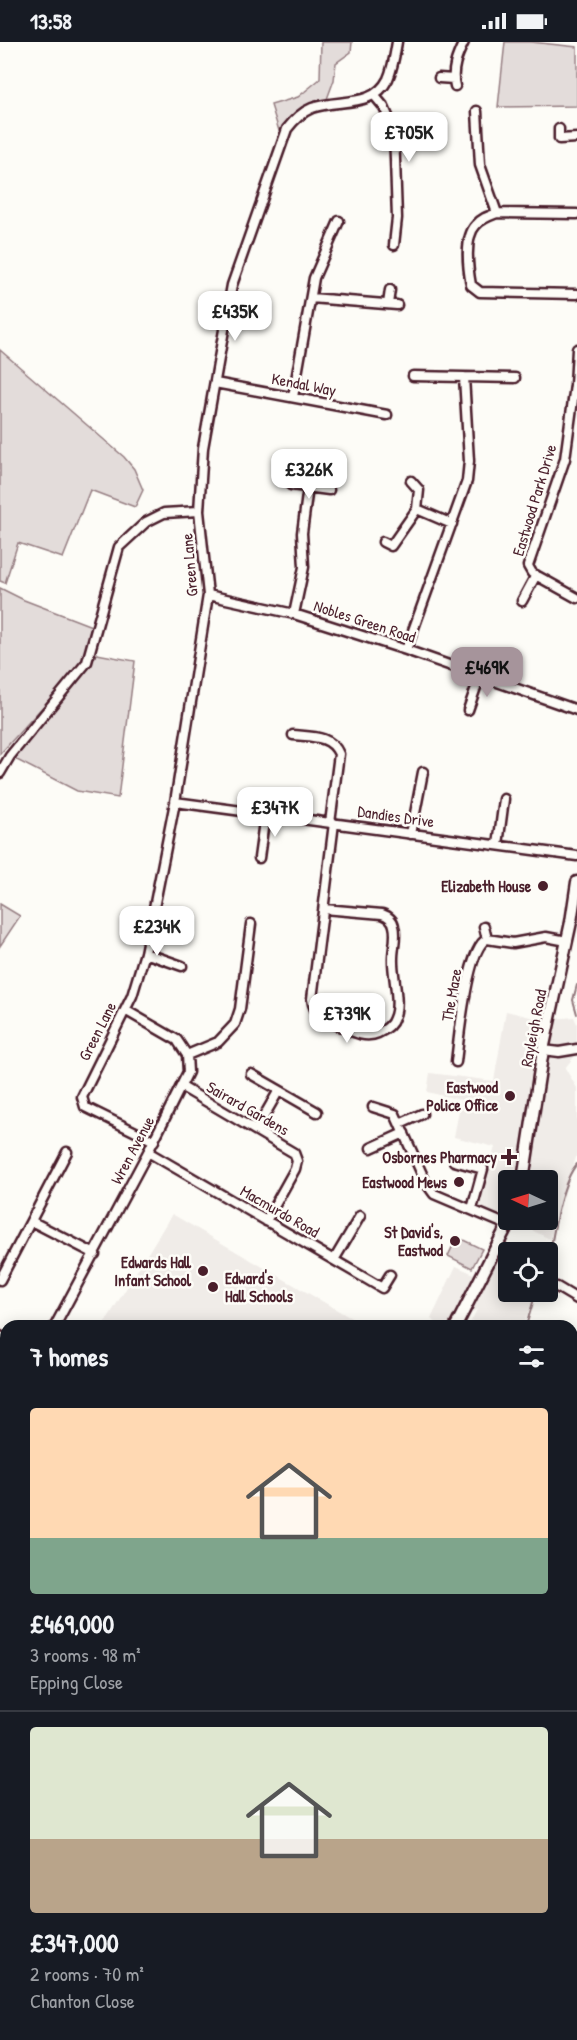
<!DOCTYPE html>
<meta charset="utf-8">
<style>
:root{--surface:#171b24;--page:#242831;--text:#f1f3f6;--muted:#9ea1a6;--line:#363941;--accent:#a6949b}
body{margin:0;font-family:"Patrick Hand",sans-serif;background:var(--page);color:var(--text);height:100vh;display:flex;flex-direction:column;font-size:22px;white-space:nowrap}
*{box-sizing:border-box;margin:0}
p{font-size:20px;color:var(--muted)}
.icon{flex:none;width:33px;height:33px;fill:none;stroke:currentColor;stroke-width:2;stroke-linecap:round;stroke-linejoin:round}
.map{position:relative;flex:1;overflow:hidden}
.drawer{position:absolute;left:0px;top:1278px;width:578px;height:720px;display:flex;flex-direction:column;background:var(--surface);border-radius:18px 18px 0 0;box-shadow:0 3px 15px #0003}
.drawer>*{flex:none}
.needle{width:39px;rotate:274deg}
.fabs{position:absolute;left:498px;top:1128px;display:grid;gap:12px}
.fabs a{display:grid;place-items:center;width:60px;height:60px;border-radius:6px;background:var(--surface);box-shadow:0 3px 15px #0003;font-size:30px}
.price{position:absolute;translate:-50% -51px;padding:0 14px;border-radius:12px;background:#fff;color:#222;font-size:20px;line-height:39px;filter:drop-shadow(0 2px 3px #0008)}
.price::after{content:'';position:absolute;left:50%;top:36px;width:18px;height:14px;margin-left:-9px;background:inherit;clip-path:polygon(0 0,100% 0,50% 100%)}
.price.selected{background:var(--accent);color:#111}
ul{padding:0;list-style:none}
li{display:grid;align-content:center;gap:12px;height:318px;padding:0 30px}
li+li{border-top:2px solid var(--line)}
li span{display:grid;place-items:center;height:186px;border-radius:6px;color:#555}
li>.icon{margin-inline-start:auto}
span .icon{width:108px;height:108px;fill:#fffc;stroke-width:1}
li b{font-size:26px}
h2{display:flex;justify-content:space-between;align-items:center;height:72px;padding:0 30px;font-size:26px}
.status{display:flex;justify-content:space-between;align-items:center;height:42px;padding:0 30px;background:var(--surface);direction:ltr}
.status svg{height:16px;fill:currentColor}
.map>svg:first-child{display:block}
.built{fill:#f0ece8;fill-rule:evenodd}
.green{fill:#e3dcda;stroke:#967e82;stroke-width:1.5}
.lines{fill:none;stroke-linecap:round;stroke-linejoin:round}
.stream{stroke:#91777b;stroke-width:2}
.minor-casing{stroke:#4a1f2b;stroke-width:13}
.major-casing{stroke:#4a1f2b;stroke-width:15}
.minor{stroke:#fdfcf7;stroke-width:8}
.major{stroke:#fdfcf7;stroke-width:10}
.poi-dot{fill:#4a1f2b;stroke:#fdfcf7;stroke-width:2}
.labels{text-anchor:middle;stroke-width:5;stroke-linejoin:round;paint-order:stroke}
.street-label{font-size:16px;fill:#4a1f2b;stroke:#fdfcf7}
.poi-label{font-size:16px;font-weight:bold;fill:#4a1f2b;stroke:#fdfcf7;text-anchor:end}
</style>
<div class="status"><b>13:58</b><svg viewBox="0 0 49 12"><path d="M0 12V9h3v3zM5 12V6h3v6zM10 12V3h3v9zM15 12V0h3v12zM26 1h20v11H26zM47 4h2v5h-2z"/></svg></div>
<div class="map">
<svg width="577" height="1998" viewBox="0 0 577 1998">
<rect width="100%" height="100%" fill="#fdfcf7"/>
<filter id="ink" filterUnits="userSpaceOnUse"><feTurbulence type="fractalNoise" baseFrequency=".0167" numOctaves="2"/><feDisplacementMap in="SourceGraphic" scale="12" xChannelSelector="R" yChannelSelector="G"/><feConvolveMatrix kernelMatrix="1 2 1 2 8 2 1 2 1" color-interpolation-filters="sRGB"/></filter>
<g filter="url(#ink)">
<path class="built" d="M506 969 543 978 574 975 577 982V1011L565 1026 577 1046V1112L550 1197 517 1181 504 1205 511 1210H508V1250H536L523 1284H469L477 1267 454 1284H441L431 1277 456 1224 476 1233 501 1181 476 1170 495 1105 454 1095 461 1058 427 1050 430 1031 494 1039ZM508 1138H548V1178H508Z
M172 1172 230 1206 365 1284H103Z
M572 1300 577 1301V1805L572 1803Z
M6 1907V1951L0 1946V1914Z"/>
<path class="green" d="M321 0H352L351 10 336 21 334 38 327 57 309 62 279 89 271 63 298 55 320 37Z
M505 0H531L577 5V64L498 65Z
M0 308 124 415 134 427 143 448 135 465 90 448 63 516 18 501 5 541 0 539Z
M0 546 24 558 94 585 85 618 0 712Z
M97 612 135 619 118 756 77 749 13 716Z
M0 862 20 874 0 904Z
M457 1195 482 1207 472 1226 448 1214Z"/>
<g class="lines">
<path class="stream" d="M577 943 573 958 577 972
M548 1221C553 1195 560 1141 577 1122
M526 1284 536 1250
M107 1998 112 1992"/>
<g class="minor-casing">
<path id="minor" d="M439 36 454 37
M455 44C451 28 457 14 464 0
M374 53 384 65 394 88 397 176 394 203
M477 69 480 123 497 171
M559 87V97L577 96
M577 172 497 171C489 174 482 176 476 183 464 195 468 227 471 243L480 250 577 252
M311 256 397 263
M388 262 390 248
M577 307 575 343 565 417 528 524 532 531 577 556
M413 334 515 336
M215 341 387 373
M293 355 314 236 339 179
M411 439 419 448 417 467
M291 443 329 448
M383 500 391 504 417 467 452 482
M208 553 294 572 406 608 577 668
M522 559 536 533
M294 572 304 525 302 491 308 445
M406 608 467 439 469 419 464 335
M468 668 480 634
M293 693C311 695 331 693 339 712L330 781
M0 731 10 714 87 620 119 505 146 480 164 471 199 469
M175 760 577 814
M411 792 423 730
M498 803 504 757
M259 816 265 772
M324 867 382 872C388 874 393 878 394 884 397 894 393 906 393 916 392 933 401 961 394 976 392 983 385 988 378 991 365 997 351 989 339 984 324 978 314 973 312 957L334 781
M484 885 487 897
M145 911 182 924
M543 1008 559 1010 577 1007
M187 1013 218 1000 235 982 240 967 251 882
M456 1020C459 996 467 906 487 897L513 901 546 895 567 899
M251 1032 317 1070
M182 1045 294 1111 297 1119 295 1127 266 1179
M373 1065 395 1072 426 1141 434 1152 507 1183
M400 1082 422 1072
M256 1088 279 1048
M154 1099 85 1065 82 1055 132 954 145 911 175 760 208 553 199 469 203 406 232 243 287 87C294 78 302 70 312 66 338 56 373 67 388 37 393 26 395 12 397 0
M371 1106 404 1091
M148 1110 382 1246 390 1233
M454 1119 483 1127 472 1167
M31 1179 95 1212
M334 1218 360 1174
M0 1238 67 1110
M557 1245 577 1257
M55 1284 148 1110 188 1030 187 1013 177 998 125 968
M0 1294 6 1298
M0 1354 6 1347
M0 1397 6 1401
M572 1489 577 1478
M572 1550 577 1552
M0 1555 6 1547
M0 1737 6 1741
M572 1834 575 1830
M572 1855 577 1858
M0 1868 6 1873
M422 1992 438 1998
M168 1998 177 1996 182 1998
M333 1998 335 1992
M468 1998 471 1992"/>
</g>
<g class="major-casing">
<path id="major" d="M523 1138 543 1008 571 880 577 840
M456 1284 510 1178
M0 1988 6 1981"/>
</g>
<use href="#minor" class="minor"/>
<use href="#major" class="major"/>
</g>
</g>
<g class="poi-dot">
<circle cx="543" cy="844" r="6"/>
<circle cx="510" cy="1054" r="6"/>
<path d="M506 1106h6v6h6v6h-6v6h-6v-6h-6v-6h6z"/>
<circle cx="459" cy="1140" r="6"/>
<circle cx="455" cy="1199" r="6"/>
<circle cx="203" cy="1229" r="6"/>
<circle cx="213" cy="1245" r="6"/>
</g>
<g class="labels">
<g class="street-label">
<text transform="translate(304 342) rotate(11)" y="6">Kendal Way</text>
<text transform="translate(534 458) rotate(-73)" y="6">Eastwood Park Drive</text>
<text transform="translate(189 523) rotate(-95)" y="6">Green Lane</text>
<text transform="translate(365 579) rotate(18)" y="6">Nobles Green Road</text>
<text transform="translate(396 774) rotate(8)" y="6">Dandies Drive</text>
<text transform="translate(451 953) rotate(-80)" y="6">The Maze</text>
<text transform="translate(533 986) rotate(-79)" y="6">Rayleigh Road</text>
<text transform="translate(97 989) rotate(-63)" y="6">Green Lane</text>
<text transform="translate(248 1066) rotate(30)" y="6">Sairard Gardens</text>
<text transform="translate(132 1108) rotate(-62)" y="6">Wren Avenue</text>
<text transform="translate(280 1169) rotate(30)" y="6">Macmurdo Road</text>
</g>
<g class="poi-label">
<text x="531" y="850">Elizabeth House</text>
<text x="498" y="1051">Eastwood<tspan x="498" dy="18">Police Office</tspan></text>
<text x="497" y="1121">Osbornes Pharmacy</text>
<text x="447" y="1146">Eastwood Mews</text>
<text x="443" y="1196">St David's,<tspan x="443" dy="18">Eastwod</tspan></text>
<text x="191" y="1226">Edwards Hall<tspan x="191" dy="18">Infant School</tspan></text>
<text x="225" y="1242" text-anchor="start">Edward's<tspan x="225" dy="18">Hall Schools</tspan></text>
</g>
</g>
</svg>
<div class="fabs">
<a><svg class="needle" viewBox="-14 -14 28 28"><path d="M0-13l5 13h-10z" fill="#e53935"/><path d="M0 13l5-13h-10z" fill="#9ea1a6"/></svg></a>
<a><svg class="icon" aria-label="locate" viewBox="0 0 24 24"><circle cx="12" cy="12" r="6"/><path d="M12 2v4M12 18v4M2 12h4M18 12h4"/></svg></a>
</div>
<b class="price" style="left:409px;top:121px">£705K</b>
<b class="price" style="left:235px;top:300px">£435K</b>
<b class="price" style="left:309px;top:458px">£326K</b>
<b class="price selected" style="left:487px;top:656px">£469K</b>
<b class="price" style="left:275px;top:796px">£347K</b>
<b class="price" style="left:157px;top:915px">£234K</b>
<b class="price" style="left:347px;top:1002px">£739K</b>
<section class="drawer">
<h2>7 homes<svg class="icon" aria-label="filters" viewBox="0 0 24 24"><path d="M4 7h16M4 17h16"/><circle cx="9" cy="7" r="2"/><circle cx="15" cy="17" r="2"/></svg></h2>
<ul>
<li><span style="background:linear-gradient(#ffd9b3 70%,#7fa58c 0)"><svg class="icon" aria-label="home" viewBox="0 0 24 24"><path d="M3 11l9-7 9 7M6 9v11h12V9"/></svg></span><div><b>£469,000</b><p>3 rooms · 98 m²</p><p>Epping Close</p></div></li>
<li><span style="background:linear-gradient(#dfe7d0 60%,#b9a48a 0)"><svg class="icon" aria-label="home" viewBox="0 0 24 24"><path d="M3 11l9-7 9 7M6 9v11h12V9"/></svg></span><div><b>£347,000</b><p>2 rooms · 70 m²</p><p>Chanton Close</p></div></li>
</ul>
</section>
</div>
